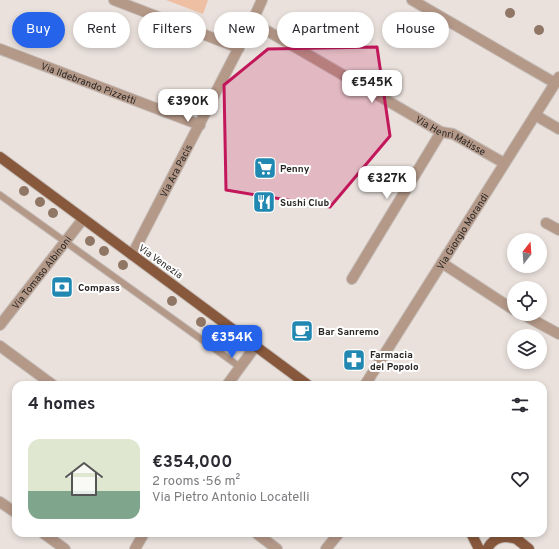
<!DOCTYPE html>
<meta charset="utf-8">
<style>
:root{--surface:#fff;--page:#f2f2f3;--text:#2b2b33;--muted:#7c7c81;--accent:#2563eb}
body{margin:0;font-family:Overpass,sans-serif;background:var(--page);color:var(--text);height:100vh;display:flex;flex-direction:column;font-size:15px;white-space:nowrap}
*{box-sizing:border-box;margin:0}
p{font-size:13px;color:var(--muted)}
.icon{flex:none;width:22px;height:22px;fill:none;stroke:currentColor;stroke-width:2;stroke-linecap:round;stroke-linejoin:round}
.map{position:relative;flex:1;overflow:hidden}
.drawer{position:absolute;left:12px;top:381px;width:535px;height:156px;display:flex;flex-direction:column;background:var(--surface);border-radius:12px;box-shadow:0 2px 6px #0003}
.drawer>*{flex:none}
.guide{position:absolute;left:12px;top:12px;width:535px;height:36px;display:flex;gap:8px}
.needle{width:26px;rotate:17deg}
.tools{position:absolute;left:507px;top:233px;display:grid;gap:8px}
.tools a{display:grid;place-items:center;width:40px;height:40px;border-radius:50%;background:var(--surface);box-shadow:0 2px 6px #0003;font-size:20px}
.price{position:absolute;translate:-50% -34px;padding:0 9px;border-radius:8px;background:#fff;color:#222;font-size:13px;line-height:26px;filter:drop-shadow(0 1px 2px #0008)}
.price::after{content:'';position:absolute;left:50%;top:24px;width:12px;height:9px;margin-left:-6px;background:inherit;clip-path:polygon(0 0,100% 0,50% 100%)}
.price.on{background:var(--accent);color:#fff}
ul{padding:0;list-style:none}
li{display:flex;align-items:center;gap:12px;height:100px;padding:0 16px}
li span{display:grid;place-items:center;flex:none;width:112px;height:80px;border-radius:12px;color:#555}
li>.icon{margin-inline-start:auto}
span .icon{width:48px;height:48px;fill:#fffc;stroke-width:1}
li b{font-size:17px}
h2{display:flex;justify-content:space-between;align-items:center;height:48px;padding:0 16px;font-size:17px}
.chip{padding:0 14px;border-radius:18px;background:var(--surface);box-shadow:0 2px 6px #0003;font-size:14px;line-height:36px}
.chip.on{background:var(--accent);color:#fff}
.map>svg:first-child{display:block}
.green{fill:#efbfa4}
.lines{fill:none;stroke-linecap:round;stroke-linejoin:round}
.service-casing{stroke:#c4bcb7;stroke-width:8}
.minor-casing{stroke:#c4bcb7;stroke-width:12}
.primary-casing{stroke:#c4bcb7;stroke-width:12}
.service{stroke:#b49888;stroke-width:6}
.minor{stroke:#b49888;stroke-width:10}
.primary{stroke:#88583c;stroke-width:10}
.tree{fill:#907665}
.marked{fill:#c2185b;fill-opacity:0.2;stroke:#c2185b;stroke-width:3;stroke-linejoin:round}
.labels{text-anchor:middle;stroke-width:4;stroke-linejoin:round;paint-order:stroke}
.street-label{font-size:10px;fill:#2a2725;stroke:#fff}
.poi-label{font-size:10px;font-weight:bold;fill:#2a2725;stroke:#fff;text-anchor:start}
</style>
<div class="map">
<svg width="559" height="549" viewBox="0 0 559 549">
<rect width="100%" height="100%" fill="#eae1dc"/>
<path class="green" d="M166 0H208L203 14Z"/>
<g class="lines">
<g class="service-casing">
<path id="service" d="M0 195 240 367"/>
</g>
<g class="minor-casing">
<g id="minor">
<path d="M114 0 239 48"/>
<path d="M412 0 555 83"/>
<path id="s1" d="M252 22 441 132 453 134 504 163"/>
<path id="s2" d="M0 49 200 125"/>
<path d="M535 115 559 129"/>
<path d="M546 223 559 230"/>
<path id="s3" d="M132 255 252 22 262 0"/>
<path d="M442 263 514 310"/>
<path d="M352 279 441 132"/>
<path d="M522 314 559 334"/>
<path id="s4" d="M0 325 83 219"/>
<path d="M0 346 53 385"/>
<path d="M227 385 255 347"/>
<path id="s5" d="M365 385 559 77"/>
<path d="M0 502 16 513"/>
<path d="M43 533 65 549"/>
<path d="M256 533 277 549"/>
<path d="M135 549 144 533"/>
<path d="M326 549 339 533"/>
</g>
</g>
<g class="primary-casing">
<path id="primary" d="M0 157 308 385
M471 533 479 549
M514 537 529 549
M487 549C494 536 507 535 519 540"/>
</g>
<use href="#service" class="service"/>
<use href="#minor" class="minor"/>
<use href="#primary" class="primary"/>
</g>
<g class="tree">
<circle cx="510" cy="13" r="5"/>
<circle cx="539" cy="30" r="5"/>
<circle cx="24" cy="191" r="5"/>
<circle cx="40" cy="202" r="5"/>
<circle cx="53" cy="213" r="5"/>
<circle cx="90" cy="241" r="5"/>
<circle cx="104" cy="251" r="5"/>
<circle cx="123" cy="265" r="5"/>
<circle cx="172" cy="301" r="5"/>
<circle cx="201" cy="322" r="5"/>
<circle cx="228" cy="343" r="5"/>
</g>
<path class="marked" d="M377 47 390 136 330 207 226 190 224 85 268 49Z"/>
<defs>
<g id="supermarket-square" transform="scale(1.15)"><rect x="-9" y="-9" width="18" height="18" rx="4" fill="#2188b1" stroke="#fff"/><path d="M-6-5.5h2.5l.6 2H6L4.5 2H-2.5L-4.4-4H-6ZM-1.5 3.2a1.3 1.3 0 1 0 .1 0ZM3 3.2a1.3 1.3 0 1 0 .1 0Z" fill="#fff"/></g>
<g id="restaurant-square" transform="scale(1.15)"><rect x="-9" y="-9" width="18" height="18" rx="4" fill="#2188b1" stroke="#fff"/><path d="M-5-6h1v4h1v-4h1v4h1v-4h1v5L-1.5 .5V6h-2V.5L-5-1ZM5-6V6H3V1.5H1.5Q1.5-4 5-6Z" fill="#fff"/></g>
<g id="bank-square" transform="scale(1.15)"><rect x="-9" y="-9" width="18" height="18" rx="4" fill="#2188b1" stroke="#fff"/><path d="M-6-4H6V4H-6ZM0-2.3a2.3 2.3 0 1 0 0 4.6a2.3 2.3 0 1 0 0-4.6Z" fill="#fff"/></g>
<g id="cafe-square" transform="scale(1.15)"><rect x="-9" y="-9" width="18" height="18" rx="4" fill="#2188b1" stroke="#fff"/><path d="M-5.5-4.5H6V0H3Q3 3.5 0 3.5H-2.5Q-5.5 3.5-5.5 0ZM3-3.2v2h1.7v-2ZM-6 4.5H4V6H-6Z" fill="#fff"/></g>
<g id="pharmacy-square" transform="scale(1.15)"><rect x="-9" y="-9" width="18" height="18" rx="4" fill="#2188b1" stroke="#fff"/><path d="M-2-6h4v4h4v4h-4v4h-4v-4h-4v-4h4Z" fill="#fff"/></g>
</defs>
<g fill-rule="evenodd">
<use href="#supermarket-square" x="265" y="168"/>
<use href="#restaurant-square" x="264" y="202"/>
<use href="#bank-square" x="62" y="287"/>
<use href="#cafe-square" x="302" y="331"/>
<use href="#pharmacy-square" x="354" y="360"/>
</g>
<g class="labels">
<g class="street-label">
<text dy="4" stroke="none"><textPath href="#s2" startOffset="95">Via Ildebrando Pizzetti</textPath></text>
<text dy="4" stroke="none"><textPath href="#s1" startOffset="229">Via Henri Matisse</textPath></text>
<text dy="4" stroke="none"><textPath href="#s3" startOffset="95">Via Ara Pacis</textPath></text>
<text dy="4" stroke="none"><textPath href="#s5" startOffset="182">Via Giorgio Morandi</textPath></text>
<text transform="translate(161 261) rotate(35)" y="4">Via Venezia</text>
<text dy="4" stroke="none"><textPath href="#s4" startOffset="67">Via Tomaso Albinoni</textPath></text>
</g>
<g class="poi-label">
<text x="280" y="172">Penny</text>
<text x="280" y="206">Sushi Club</text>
<text x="78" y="291">Compass</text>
<text x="318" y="335">Bar Sanremo</text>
<text x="370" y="358">Farmacia<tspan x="370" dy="12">del Popolo</tspan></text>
</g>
</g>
</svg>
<div class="tools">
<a><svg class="needle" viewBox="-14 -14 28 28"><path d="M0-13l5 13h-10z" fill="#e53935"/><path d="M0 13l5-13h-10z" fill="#7c7c81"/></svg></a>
<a><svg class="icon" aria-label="locate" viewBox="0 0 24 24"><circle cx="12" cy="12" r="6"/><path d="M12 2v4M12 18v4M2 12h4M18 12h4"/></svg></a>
<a><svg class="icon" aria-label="layers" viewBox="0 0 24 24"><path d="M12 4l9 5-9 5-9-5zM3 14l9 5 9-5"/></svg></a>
</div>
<b class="price" style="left:372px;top:104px">€545K</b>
<b class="price" style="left:188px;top:123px">€390K</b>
<b class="price" style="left:387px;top:200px">€327K</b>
<b class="price on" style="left:232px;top:359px">€354K</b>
<div class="guide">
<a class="chip on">Buy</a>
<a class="chip">Rent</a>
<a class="chip">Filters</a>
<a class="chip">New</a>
<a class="chip">Apartment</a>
<a class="chip">House</a>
</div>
<section class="drawer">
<h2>4 homes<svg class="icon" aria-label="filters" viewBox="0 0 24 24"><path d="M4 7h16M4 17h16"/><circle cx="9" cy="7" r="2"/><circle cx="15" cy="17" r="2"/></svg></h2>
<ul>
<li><span style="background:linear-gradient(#dfe7d0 65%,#7fa58c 0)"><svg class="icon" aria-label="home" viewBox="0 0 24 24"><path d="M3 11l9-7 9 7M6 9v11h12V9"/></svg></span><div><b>€354,000</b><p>2 rooms · 56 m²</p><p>Via Pietro Antonio Locatelli</p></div><svg class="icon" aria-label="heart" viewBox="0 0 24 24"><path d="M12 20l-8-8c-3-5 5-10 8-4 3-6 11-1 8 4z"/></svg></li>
</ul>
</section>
</div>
